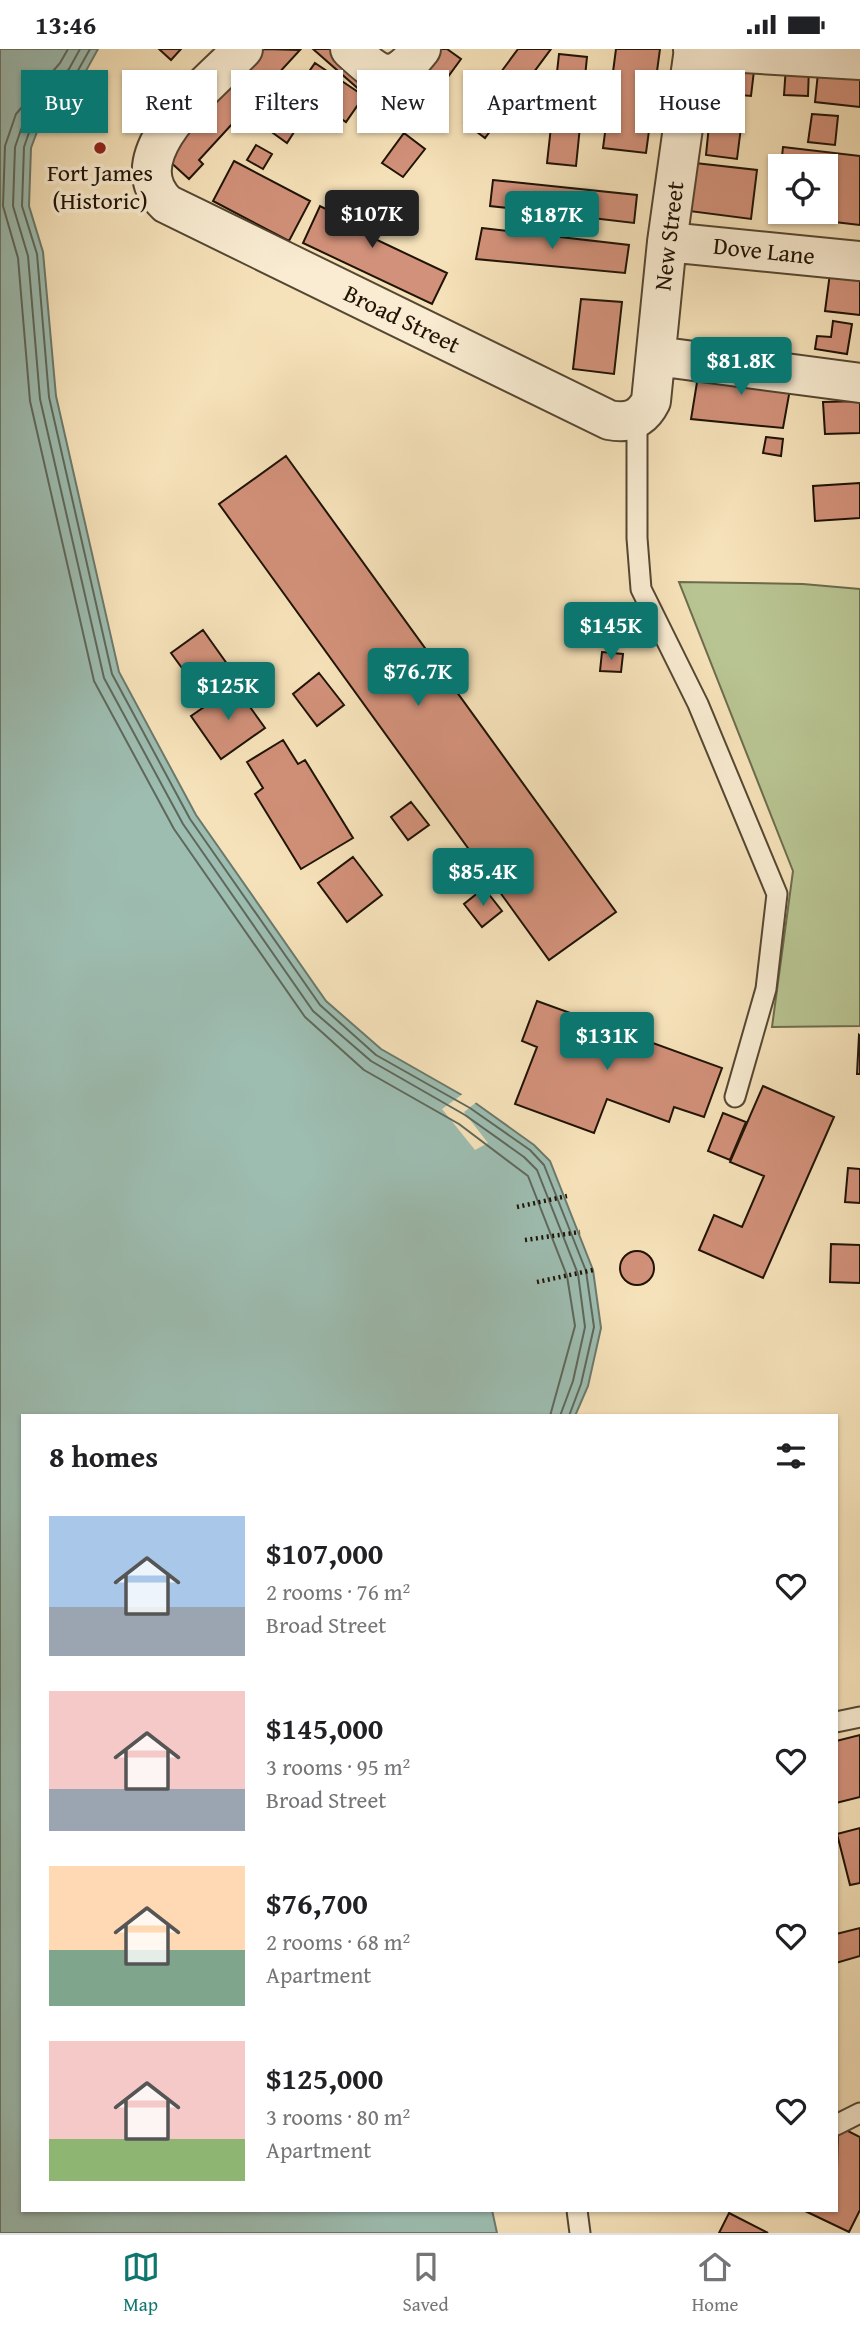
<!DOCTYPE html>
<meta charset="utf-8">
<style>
:root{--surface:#fff;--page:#f6f6f6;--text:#202124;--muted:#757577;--line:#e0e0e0;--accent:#0f766e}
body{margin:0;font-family:"Gentium Book Plus",serif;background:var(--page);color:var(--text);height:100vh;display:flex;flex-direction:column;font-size:26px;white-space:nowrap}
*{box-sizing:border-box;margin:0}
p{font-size:23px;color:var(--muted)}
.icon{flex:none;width:38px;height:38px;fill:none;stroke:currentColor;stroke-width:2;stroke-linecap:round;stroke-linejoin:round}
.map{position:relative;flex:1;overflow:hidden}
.sheet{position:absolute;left:21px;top:1365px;width:817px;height:798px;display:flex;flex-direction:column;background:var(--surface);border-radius:0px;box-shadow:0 2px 5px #0004}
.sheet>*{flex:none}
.banner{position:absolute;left:21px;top:21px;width:819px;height:63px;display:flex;gap:14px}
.tools{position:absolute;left:768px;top:105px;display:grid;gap:14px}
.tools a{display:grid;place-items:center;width:70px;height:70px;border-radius:0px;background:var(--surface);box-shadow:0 2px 5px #0004;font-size:35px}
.price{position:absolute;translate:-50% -60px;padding:0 16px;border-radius:7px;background:var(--accent);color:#fff;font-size:23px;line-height:46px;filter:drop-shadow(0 2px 4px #0008)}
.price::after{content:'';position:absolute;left:50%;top:42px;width:21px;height:16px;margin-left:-10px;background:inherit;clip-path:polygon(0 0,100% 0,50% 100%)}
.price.current{background:#222;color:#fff}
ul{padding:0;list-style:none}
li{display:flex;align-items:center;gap:21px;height:175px;padding:0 28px}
li span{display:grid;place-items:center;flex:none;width:196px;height:140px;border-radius:0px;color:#555}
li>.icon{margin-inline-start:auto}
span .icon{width:84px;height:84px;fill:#fffc;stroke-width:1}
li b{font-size:30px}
h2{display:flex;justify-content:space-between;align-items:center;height:84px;padding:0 28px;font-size:30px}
.pill{padding:0 24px;border-radius:0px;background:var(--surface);box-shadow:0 2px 5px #0004;font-size:24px;line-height:63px}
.pill.current{background:var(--accent);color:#fff}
.status{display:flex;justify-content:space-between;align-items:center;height:49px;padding:0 35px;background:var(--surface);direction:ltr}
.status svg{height:19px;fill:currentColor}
.tabs{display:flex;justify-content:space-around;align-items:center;height:98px;border-top:2px solid var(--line);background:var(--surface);font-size:19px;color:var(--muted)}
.tabs a{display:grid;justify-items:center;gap:4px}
.tabs .current{color:var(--accent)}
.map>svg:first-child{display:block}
.green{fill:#b8c492;stroke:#6c6c4c;stroke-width:2}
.water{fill:#9dbdb1;stroke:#6b796c;stroke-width:2}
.pier{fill:#f6e2ba}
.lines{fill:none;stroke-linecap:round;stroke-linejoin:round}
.shore{stroke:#5e685b;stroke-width:2}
.building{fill:#d2917a;stroke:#1f1305;stroke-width:2}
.lane-casing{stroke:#554732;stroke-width:23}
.street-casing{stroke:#554732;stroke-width:42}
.path{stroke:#1f1305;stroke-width:4.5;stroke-dasharray:2 3.5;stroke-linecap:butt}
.lane{stroke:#f9ecd2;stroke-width:19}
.street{stroke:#f9ecd2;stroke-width:38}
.poi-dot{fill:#8f2418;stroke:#f9ecd2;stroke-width:2.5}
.labels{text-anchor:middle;stroke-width:7;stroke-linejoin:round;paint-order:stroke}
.poi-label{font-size:24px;fill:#1f1305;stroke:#f9ecd2}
.street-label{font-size:24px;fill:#1f1305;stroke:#f9ecd2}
</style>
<div class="status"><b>13:46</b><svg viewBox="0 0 49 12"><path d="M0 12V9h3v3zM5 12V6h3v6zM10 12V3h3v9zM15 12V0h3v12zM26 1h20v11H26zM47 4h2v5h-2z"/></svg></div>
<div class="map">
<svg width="860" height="2184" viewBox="0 0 860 2184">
<rect width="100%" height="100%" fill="#f6e2ba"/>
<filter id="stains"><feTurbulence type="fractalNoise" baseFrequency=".00286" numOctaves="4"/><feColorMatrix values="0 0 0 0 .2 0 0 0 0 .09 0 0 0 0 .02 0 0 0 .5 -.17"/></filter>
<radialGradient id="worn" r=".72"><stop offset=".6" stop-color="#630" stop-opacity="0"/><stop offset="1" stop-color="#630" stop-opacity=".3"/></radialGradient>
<path class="green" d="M679 533 803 535 860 540V977L772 978 793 822Z"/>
<path class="water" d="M0 0H98L82 29 40 75 31 99 29 157 43 203 56 347 119 623 196 766 326 952 381 1000 474 1053 534 1096 550 1112 593 1221 601 1279 588 1337 575 1367H23V2161H492L497 2184H0Z"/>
<path class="pier" d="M464 1044 478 1052 464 1063 488 1094 475 1101 442 1060Z"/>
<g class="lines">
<path class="shore" d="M68 0 60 14 16 65 5 97 3 157 18 209 30 352 94 632 174 780 305 968 364 1021 459 1075 528 1127 567 1227 575 1277 550 1367
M80 0 69 20 25 69 15 98 13 157 28 207 40 350 104 629 183 775 313 962 371 1012 465 1066 524 1108 537 1121 578 1225 585 1278 573 1332 560 1367
M90 0 76 25 33 72 24 98 22 157 37 205 49 348 112 625 190 770 320 956 376 1006 470 1059 530 1101 544 1116 586 1222 594 1278 581 1335 569 1367"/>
</g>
<path class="building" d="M159 0H181L171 11Z
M264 0 300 1 199 111 203 115 189 130 167 110 184 91 175 83 239 26Z
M313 0H337L381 38 370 50Z
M433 0H447L461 10 423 62 400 45Z
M518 0H551L485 89 464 73Z
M616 0H660L646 104 603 99Z
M559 5 587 8 576 117 547 114Z
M722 9 755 13 751 47 718 44Z
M315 14 364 47 346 73 297 40Z
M819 14 860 18V58L815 53Z
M786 17 809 18 808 47 784 46Z
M812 65 838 67 835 96 808 93Z
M710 66 742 70 737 110 706 106Z
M282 70 296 80 287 94 273 84Z
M404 84 425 100 403 128 382 114Z
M256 96 272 105 263 120 247 111Z
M783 98 860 107V176L775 166 780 119V163H826V117H781Z
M234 112 310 152 289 192 213 152Z
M695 114 757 121 751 170 689 162Z
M493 131 637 146 634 174 490 157Z
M362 146 390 159 375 190 447 224 432 255 303 194 320 157 350 172Z
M482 179 629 196 625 224 476 210Z
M830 224 860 227V266L825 262Z
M581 250 622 253 614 325 573 320Z
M833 272 852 275 847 305 815 300 817 287 831 288Z
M700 315 792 329 783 379 691 370Z
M860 352V384L825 385 823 353Z
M766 388 783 390 781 407 763 404Z
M286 407 616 863 549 911 219 455Z
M860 434V469L815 472 813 437Z
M203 581 230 619 198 641 171 604Z
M602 603 623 605 621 623 600 622Z
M319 624 344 656 317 677 293 645Z
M235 637 265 679 221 710 191 667Z
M283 691 298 715 305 711 353 789 301 820 255 745 263 739 247 713Z
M411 753 429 776 408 791 391 768Z
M353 808 382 846 347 873 318 834Z
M484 839 502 862 482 878 464 855Z
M537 952 722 1019 704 1068 674 1058 669 1073 607 1050 594 1084 515 1055 537 998 522 992Z
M859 986 860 987V1025H857Z
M763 1037 834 1068 763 1229 699 1201 714 1166 742 1178 764 1127 730 1113Z
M723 1064 746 1073 730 1111 708 1102Z
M848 1119 860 1120V1154L845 1153Z
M831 1195 860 1196V1234L830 1233Z
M620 1219a17 17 0 1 1 34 0a17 17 0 1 1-34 0Z
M860 1686V1748L836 1754V1692Z
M860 1779V1834L850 1836 837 1785Z
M860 1879V1907L836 1914V1885Z
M838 2077 860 2088V2161L849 2183 803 2161H836Z
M729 2164 768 2184H719Z"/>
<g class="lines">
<g class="lane-casing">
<path id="lane" d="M637 370V489L641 540 698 655 777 845 766 940 735 1048
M836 1673 860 1668
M836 2076 860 2064
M577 2161 580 2184"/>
</g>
<g class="street-casing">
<path id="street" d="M243 0C210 34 115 107 167 155L609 371C629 375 642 370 651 352L667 193 694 0
M350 0C381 29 392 37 421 0
M693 1 860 11
M667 193 860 212
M656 307 860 334"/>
</g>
<path class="path" d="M517 1158 567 1147
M525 1191 580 1183
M537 1233 593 1221"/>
<use href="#lane" class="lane"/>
<use href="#street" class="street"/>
</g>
<circle class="poi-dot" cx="100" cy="99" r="7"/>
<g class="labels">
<g class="poi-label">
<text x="100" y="132">Fort James<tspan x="100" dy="28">(Historic)</tspan></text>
</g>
<g class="street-label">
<text transform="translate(669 187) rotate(-83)" y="8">New Street</text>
<text transform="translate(764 202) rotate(6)" y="8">Dove Lane</text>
<text transform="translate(402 270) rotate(26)" y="8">Broad Street</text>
</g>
</g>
<rect width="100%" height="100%" filter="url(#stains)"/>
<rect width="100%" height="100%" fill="url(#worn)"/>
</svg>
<div class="tools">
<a><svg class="icon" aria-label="locate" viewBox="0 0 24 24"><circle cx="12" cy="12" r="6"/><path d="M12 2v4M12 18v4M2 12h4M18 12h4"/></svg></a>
</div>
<b class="price current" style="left:372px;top:201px">$107K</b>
<b class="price" style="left:552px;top:202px">$187K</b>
<b class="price" style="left:741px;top:348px">$81.8K</b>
<b class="price" style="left:611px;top:613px">$145K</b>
<b class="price" style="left:418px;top:659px">$76.7K</b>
<b class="price" style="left:228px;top:673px">$125K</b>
<b class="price" style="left:483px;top:859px">$85.4K</b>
<b class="price" style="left:607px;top:1023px">$131K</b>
<div class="banner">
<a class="pill current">Buy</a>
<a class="pill">Rent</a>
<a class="pill">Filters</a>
<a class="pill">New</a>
<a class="pill">Apartment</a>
<a class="pill">House</a>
</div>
<section class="sheet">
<h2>8 homes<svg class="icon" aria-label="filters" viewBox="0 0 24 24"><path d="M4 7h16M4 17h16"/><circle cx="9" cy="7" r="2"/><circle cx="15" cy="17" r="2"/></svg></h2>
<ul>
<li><span style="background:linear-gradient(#a9c7e8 65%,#9aa5b1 0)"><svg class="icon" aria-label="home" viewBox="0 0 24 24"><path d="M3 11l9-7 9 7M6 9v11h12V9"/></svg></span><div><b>$107,000</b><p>2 rooms · 76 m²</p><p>Broad Street</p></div><svg class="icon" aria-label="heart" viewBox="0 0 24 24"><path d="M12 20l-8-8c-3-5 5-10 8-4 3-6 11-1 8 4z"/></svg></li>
<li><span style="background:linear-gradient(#f6c9c9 70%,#9aa5b1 0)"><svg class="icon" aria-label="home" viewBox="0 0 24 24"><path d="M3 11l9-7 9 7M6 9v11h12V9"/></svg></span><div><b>$145,000</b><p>3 rooms · 95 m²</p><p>Broad Street</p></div><svg class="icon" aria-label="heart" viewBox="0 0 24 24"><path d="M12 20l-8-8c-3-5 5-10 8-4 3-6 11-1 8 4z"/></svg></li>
<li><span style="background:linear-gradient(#ffd9b3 60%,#7fa58c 0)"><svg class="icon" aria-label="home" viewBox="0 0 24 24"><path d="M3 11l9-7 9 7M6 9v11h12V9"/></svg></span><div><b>$76,700</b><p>2 rooms · 68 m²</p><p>Apartment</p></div><svg class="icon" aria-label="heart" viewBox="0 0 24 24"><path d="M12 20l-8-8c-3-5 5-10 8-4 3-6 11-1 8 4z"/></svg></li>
<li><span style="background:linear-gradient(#f6c9c9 70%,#8fb573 0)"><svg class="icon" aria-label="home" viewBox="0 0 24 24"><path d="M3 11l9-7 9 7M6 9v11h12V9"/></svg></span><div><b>$125,000</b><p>3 rooms · 80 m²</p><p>Apartment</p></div><svg class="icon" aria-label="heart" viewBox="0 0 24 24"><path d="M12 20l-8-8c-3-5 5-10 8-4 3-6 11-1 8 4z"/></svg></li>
</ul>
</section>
</div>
<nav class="tabs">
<a class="current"><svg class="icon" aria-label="map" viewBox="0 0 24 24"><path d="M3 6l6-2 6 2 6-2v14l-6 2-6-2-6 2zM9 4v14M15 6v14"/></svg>Map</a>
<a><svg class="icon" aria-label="saved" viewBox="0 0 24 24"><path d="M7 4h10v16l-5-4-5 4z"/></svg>Saved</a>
<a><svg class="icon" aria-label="home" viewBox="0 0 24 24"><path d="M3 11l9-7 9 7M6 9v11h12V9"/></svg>Home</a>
</nav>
